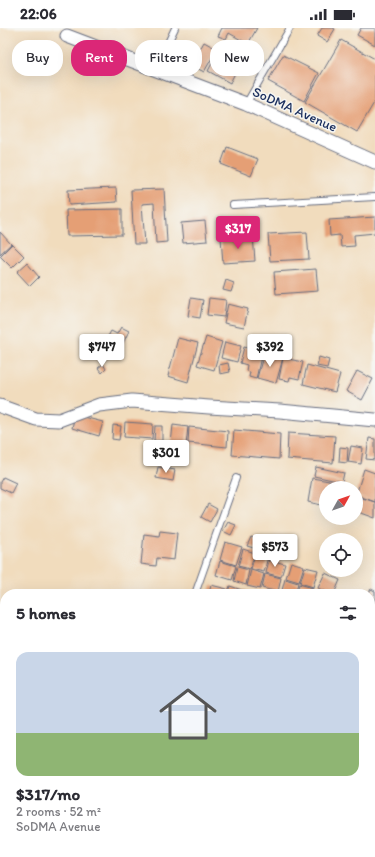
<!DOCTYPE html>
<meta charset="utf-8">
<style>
:root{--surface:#fff;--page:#f2f2f3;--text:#2b2b33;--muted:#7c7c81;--line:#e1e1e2;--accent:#db2777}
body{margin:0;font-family:Itim,sans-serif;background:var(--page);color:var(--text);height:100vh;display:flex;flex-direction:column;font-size:15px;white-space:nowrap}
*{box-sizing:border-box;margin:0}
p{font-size:13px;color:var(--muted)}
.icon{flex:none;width:22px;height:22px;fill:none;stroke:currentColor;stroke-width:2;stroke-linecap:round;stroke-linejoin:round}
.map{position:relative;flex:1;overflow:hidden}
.drawer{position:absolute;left:0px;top:561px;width:375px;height:268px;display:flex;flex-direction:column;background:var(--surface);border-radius:16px 16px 0 0;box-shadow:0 4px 16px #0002}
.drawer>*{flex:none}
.banner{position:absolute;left:12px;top:12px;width:351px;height:36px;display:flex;gap:8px}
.needle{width:26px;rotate:50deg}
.controls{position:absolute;left:319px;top:453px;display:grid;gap:8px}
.controls a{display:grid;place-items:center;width:44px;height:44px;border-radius:50%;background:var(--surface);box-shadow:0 4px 16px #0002;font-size:20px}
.price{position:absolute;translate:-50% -34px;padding:0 9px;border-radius:4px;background:#fff;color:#222;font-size:13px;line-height:26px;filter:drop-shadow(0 1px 2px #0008)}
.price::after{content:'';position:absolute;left:50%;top:24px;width:12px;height:9px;margin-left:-6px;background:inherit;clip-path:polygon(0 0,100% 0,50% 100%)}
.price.selected{background:var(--accent);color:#fff}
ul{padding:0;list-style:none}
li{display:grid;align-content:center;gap:8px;height:212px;padding:0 16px}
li+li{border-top:1px solid var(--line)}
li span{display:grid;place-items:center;height:124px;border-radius:12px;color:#555}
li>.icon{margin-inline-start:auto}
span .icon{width:72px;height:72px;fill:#fffc;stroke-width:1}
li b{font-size:17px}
h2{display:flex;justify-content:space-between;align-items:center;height:48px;padding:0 16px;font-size:17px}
.pill{padding:0 14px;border-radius:16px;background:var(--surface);box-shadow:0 4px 16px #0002;font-size:14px;line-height:36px}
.pill.selected{background:var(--accent);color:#fff}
.status{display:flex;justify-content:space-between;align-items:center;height:28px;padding:0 20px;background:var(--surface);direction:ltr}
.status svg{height:11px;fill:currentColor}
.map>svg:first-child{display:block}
.forest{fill:#84b16a;stroke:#507064}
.building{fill:#e59f74}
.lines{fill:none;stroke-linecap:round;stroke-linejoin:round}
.service-casing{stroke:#666c7f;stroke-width:8}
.minor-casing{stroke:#666c7f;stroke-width:15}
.service{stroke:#fff;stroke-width:6}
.minor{stroke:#fff;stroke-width:13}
.labels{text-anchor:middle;stroke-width:3;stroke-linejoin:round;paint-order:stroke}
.street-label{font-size:14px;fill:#1b2f5e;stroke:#f6f6f2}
</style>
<div class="status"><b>22:06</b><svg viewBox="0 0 49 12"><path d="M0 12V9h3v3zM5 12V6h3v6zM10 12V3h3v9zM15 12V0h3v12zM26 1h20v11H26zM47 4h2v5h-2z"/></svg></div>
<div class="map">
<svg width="375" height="829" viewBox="0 0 375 829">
<rect width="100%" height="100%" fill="#f6f6f2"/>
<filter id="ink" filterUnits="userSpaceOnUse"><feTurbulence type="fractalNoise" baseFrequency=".025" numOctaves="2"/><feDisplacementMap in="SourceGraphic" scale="8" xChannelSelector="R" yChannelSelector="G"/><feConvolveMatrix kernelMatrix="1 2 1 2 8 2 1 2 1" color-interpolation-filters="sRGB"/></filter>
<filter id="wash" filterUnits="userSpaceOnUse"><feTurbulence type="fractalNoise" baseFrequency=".012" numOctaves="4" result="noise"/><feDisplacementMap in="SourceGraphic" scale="16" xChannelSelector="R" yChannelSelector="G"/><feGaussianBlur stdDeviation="0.9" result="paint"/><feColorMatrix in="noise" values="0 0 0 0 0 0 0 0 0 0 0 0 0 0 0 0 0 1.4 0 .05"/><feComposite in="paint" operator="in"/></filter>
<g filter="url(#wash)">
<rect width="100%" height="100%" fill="#f1dcbd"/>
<path class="forest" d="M0 589 5 592V701L0 703Z"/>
<g id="blocks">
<path class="building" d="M222 0H257L248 16 229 5 226 11 218 8Z
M322 0H333L335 1 327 14 317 8Z
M361 0H375V17L357 7Z
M341 12 375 31V73L357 104 305 74Z
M204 14 217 21 204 44 191 37Z
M221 18 243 29 230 55 208 43Z
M283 27 319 45 304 73 268 53Z
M227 119 258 131 251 148 221 136Z
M116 160 117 174 69 177 68 162Z
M164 161 167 214 156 215 154 175 142 176 145 216H134L131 162Z
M122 181V207L67 208 66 182Z
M375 189V205L354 207 355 218 341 219 340 207 330 208 329 192Z
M205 193 207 213 183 215 181 195Z
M0 204 11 216 0 226Z
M307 204 309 231 270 233 268 206Z
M253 208 255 233 223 235 221 210Z
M12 216 24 228 12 240 0 228Z
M27 235 39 249 30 258 17 244Z
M316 241 318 263 276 266 274 244Z
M226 252 234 255 231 264 223 262Z
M191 270 203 272 200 290 188 288Z
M209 270 226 272 224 289 207 287Z
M228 276 248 281 244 299 224 295Z
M121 299 129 303 121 319 106 312 111 303 117 306Z
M206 309 222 314 214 342 197 337Z
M178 310 198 315 188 354 168 348Z
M225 314 241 318 237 334 221 330Z
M244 319 262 324 256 351 249 349 250 344 246 343 247 337 240 335Z
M264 325 283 330 276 355 257 350Z
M319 329 329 332 327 340 317 338Z
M283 330 303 334 299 351 290 349 289 353 279 351Z
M228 335 230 344 220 346 219 337Z
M103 336 106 341 102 345 98 340Z
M307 337 340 346 335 364 303 356Z
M357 343 373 351 362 372 346 363Z
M75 387 103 394 99 408 72 400Z
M125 394 153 396 152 411 124 409Z
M113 397 121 398 119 412 112 411Z
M173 397 188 399 186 417 171 416Z
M155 398H162V413H154Z
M189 399 228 403 227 419 188 415Z
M234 402 280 406 279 431 232 427Z
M288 405 335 408 333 435 287 431Z
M369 410 375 411V432L366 431Z
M155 415 173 418 172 430 154 427Z
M351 418 363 420 361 436 348 434Z
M340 419 348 420 347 435 339 434Z
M158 439 175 442 173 453 156 450Z
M316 439 344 445 342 454 314 448Z
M364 441 375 445V474L356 467Z
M3 449 16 455 11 465 0 460V454Z
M312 450 346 456V460H326V478L308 474Z
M356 468 375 474V490L356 483Z
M208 476 217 481 210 494 201 489Z
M228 494 236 497 231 507 223 503Z
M160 503 177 505 174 532 157 530 156 538 141 536 144 506 159 508Z
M251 509 263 513 260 522 247 518Z
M225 514 242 519 236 537 220 532Z
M243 521 255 525 250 541 238 538Z
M255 526 268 529 264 544 251 541Z
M269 532 285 536 281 549 266 545Z
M220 533 236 538 232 552 216 547Z
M291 534 304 538 299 554 286 550Z
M237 539 249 542 246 557 234 553Z
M305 539 318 542 313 559 300 555Z
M251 542 264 546 260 561 247 558Z
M325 545 340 552 334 566H330L318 560Z
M265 546 281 550 278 564 262 560Z
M285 551 298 555 295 566H281Z
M299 556 313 560 311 566H297Z
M211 557 227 561 225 566H209Z
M230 558 242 562 241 566H227Z
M371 561 375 563V579L370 576V566H368Z
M243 562 257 566H242Z
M375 604V619L370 616V614Z
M370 624 375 627V636L370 646Z
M375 641V653L370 650Z
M370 654 375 656V700L370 712Z
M0 789 5 790V816L0 815Z
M100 824H133L132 829H99Z
M146 824H158L157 829H145Z
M209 824H225L224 829H209Z
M257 824H263L262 829H256Z
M310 824H323L321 829H308Z"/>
</g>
</g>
<g filter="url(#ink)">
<use href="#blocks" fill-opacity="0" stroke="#666c7f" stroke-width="1"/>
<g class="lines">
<g class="service-casing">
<path id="service" d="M155 42 175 0
M246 76 290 0
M233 177 375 169
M195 566 236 450
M0 753H5
M370 818 375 820
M236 829V824"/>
</g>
<g class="minor-casing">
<path id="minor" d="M67 8 246 76 375 134
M0 378 36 391 59 392 99 377 132 373 209 379 280 383 375 392"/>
</g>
<use href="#service" class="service"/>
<use href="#minor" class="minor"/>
</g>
</g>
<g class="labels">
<g class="street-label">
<text transform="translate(295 81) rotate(24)" y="5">SoDMA Avenue</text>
</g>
</g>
</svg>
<div class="controls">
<a><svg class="needle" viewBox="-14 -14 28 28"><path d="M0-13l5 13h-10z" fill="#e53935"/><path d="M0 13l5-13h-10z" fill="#7c7c81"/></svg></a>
<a><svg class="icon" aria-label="locate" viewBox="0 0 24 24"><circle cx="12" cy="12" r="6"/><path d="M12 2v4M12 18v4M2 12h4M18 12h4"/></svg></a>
</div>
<b class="price selected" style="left:238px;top:222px">$317</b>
<b class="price" style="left:102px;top:340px">$747</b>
<b class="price" style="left:270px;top:340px">$392</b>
<b class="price" style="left:166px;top:446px">$301</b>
<b class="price" style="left:275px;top:540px">$573</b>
<div class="banner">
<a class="pill">Buy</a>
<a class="pill selected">Rent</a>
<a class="pill">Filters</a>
<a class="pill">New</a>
</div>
<section class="drawer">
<h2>5 homes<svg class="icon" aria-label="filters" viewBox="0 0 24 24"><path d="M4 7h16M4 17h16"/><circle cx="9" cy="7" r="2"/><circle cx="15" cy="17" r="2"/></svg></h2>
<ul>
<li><span style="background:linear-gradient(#c9d6e8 65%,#8fb573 0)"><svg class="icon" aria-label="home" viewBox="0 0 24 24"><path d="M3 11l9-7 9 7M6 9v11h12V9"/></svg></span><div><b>$317/mo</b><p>2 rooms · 52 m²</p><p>SoDMA Avenue</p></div></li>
</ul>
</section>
</div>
